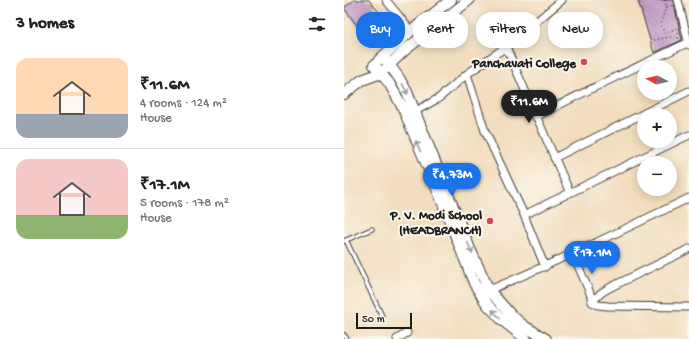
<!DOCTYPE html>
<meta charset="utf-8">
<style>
:root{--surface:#fff;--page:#f2f2f2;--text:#222;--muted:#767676;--line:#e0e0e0;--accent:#1a73e8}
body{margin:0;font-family:"Gochi Hand",sans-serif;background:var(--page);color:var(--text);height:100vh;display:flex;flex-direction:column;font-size:15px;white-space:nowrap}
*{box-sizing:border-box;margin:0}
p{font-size:13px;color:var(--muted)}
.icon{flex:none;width:22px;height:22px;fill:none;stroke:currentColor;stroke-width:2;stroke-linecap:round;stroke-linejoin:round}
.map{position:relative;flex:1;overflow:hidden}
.side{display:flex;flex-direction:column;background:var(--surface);width:344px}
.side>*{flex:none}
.top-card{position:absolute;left:12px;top:12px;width:273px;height:36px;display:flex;gap:8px}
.needle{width:26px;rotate:277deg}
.tools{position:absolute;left:293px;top:60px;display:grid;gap:8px}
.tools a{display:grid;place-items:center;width:40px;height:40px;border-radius:50%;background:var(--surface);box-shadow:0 2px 10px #0003;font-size:20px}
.scale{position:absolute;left:12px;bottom:10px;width:56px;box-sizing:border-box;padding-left:4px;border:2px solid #1c1c1c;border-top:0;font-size:11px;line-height:14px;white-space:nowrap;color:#1c1c1c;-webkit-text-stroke:3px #fbf7ec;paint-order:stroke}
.price{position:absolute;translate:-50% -34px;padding:0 9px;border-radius:14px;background:var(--accent);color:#fff;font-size:13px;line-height:26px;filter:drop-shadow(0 1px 2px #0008)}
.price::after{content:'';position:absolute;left:50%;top:24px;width:12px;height:9px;margin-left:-6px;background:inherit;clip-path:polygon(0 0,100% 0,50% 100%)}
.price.current{background:#222;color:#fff}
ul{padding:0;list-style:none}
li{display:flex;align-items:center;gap:12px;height:100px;padding:0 16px}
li+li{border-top:1px solid var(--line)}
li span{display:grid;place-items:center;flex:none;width:112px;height:80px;border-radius:12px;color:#555}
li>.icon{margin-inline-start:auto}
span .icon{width:48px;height:48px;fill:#fffc;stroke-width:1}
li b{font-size:17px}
h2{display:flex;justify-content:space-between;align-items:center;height:48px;padding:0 16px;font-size:17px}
.pill{padding:0 14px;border-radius:16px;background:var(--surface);box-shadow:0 2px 10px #0003;font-size:14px;line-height:36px}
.pill.current{background:var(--accent);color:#fff}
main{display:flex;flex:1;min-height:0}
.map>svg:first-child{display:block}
.building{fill:url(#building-back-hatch)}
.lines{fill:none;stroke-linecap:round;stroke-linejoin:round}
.lane-casing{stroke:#3c3934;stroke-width:5.5}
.street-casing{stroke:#3c3934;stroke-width:9}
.secondary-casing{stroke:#3c3934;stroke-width:12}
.path{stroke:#3c3934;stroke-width:1.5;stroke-dasharray:1 3;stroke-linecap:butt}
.lane{stroke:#fff;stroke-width:3.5}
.street{stroke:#fff;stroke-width:7}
.secondary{stroke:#fff;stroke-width:10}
.oneway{stroke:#999}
.poi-dot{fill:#d1495b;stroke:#fbf7ec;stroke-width:1.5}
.labels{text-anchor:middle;stroke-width:4;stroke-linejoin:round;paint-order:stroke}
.poi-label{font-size:13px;font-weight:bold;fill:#1c1c1c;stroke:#fbf7ec;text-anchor:end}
</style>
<main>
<section class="side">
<h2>3 homes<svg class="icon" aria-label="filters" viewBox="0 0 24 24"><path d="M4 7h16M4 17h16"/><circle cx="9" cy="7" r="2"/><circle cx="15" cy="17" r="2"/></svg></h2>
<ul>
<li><span style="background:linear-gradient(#ffd9b3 70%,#9aa5b1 0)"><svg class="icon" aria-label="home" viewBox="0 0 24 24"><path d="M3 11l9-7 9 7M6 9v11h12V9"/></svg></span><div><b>₹11.6M</b><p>4 rooms · 124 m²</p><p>House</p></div></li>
<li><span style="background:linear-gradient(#f6c9c9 70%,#8fb573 0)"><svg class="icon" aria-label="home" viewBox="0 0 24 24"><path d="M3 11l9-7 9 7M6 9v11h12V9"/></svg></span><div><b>₹17.1M</b><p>5 rooms · 178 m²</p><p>House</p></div></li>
</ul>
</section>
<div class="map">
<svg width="345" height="339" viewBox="0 0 345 339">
<defs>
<pattern id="building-back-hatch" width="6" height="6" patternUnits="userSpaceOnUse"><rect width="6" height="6" fill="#bf97c5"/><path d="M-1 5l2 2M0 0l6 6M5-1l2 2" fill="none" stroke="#9a7a9f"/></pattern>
</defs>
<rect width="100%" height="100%" fill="#fbf7ec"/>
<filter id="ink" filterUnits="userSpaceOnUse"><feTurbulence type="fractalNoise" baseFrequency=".025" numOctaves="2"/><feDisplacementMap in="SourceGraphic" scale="8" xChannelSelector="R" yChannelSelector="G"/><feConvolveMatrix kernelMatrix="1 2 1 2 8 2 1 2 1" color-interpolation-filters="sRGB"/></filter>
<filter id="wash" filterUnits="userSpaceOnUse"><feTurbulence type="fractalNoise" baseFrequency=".012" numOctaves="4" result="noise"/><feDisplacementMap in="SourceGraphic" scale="16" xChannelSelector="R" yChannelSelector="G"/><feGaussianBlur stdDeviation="0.9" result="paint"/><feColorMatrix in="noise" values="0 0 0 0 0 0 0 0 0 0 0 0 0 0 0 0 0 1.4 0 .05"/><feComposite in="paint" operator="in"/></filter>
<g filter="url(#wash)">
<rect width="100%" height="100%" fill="#f2ddbe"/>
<g id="blocks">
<path class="building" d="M10 0H25L38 16 43 29 23 39 0 8Z
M294 0H329L338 40 310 53Z"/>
</g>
</g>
<g filter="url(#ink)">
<use href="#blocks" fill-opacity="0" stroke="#3c3934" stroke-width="1"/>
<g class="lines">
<g class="lane-casing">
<path id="lane" d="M2 240 38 316
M0 241 28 229
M0 335 3 339"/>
</g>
<g class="street-casing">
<path id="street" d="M42 0 67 31
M334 0 345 45
M162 47 226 193
M123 74 141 131 180 215 201 267
M70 112 95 98 123 74 162 47 218 0
M192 117C242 90 294 67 345 42
M210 158 345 91
M180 215 345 135
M229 254 246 293 248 302
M145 290C213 262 279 230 345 198
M248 302 257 293 265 288 345 249
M248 302 254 305 264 306 345 307
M53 339 63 333"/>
</g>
<g class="secondary-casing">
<path id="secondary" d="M39 56 55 78 63 92 126 249 145 290 166 314 180 326 202 339
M35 60 67 31 107 0
M30 65 45 83 58 106 96 196 130 283 143 304 158 320 182 339
M0 94 18 80 37 73 61 50 125 0"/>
</g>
<path class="path" d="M321 0 322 7 329 5
M322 7 316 25 321 33 333 28
M310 40 326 37 334 38V32"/>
<use href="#lane" class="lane"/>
<use href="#street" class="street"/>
<use href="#secondary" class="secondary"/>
</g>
<defs><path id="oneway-shaft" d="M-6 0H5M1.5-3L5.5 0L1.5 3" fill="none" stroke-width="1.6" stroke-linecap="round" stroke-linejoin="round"/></defs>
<g class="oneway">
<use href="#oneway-shaft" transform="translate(61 89) rotate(63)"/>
<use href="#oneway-shaft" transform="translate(74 146) rotate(-113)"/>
<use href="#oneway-shaft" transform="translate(126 248) rotate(67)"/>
<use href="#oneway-shaft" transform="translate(152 314) rotate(-132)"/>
</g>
</g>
<g class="poi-dot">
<circle cx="240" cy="62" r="4"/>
<circle cx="146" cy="221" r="4"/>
</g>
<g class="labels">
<g class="poi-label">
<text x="232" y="67">Panchavati College</text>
<text x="138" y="219">P. V. Modi School<tspan x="138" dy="15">(HEADBRANCH)</tspan></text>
</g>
</g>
</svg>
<div class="tools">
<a><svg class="needle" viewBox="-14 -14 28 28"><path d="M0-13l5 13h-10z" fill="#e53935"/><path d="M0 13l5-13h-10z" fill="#767676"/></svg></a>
<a>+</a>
<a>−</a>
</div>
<div class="scale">50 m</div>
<b class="price current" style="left:185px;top:124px">₹11.6M</b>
<b class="price" style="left:108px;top:197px">₹4.73M</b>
<b class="price" style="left:248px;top:275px">₹17.1M</b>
<div class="top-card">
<a class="pill current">Buy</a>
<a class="pill">Rent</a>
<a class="pill">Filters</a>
<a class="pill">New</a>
</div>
</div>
</main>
